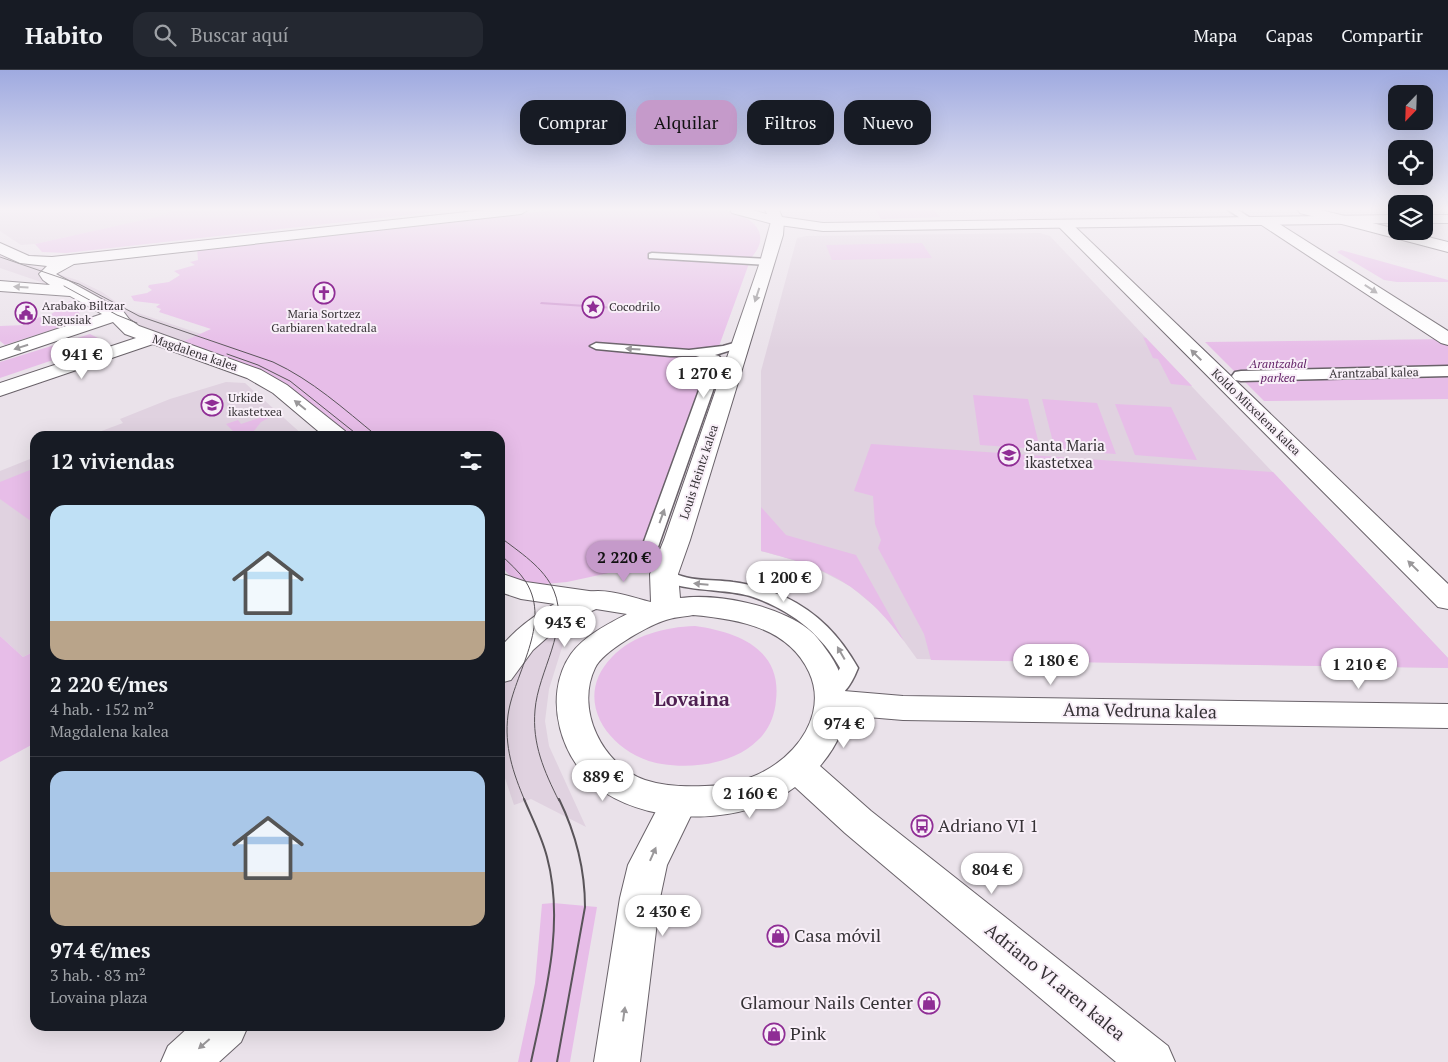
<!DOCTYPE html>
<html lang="es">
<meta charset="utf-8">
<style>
:root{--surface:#171b24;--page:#242831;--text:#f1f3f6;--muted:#9ea1a6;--line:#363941;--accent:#c59aca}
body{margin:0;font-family:"PT Serif",serif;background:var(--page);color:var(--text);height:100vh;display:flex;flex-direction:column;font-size:19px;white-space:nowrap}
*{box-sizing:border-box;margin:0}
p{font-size:16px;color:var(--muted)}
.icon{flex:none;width:28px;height:28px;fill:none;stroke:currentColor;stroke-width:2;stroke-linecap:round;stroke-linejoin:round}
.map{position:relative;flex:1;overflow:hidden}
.drawer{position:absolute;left:30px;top:361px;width:475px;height:600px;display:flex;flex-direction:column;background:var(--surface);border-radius:15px;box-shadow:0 5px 20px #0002}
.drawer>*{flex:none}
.banner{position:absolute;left:520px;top:30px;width:475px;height:45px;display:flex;gap:10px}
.needle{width:32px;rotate:203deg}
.tools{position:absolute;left:1388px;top:15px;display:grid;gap:10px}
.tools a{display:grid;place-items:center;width:45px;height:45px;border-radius:10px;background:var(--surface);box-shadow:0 5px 20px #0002;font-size:25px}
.price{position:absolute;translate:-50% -42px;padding:0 11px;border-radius:18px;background:#fff;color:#222;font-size:16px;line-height:32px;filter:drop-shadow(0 1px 2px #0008)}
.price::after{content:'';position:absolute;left:50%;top:30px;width:15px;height:11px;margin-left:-8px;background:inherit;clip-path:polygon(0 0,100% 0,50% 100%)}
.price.selected{background:var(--accent);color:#111}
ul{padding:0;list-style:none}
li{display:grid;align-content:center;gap:10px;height:265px;padding:0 20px}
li+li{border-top:1px solid var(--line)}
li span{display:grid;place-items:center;height:155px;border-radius:15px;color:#555}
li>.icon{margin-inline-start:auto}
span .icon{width:90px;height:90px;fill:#fffc;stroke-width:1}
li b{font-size:21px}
h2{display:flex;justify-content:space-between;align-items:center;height:60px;padding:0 20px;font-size:21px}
.pill{padding:0 18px;border-radius:15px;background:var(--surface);box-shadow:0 5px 20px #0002;font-size:18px;line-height:45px}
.pill.selected{background:var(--accent);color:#111}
header{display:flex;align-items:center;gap:30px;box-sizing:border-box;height:70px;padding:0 25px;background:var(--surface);border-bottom:1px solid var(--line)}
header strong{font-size:24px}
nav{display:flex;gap:28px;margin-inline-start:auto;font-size:18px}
.search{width:350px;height:45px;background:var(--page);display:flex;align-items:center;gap:12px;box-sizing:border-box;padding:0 18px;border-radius:15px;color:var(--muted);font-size:19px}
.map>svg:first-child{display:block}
.built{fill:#e0d2e0}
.green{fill:#e7bde8}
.water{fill:#d29cd4}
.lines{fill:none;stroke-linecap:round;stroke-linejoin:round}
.service-casing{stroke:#696269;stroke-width:3}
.pedestrian-casing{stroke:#696269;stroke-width:3}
.minor-casing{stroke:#696269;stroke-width:2}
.secondary-casing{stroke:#696269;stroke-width:2}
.primary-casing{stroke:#696269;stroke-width:2}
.service{fill:#fff;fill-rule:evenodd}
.pedestrian{fill:#fff;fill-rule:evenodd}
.minor{fill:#fff;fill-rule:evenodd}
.secondary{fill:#fff;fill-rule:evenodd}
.primary{fill:#fff;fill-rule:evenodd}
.tram-far1{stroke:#595459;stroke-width:1}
.tram{stroke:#595459;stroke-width:2}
.oneway{fill:#9a989a}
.labels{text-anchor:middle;stroke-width:4;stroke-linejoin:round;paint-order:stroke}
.far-poi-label{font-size:12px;fill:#363236;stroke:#f8eff8;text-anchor:start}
.far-street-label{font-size:12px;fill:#363236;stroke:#f8eff8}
.far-park-label{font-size:12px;font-style:italic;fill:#622266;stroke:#f8eff8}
.poi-label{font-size:15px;fill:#363236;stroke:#f8eff8;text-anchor:start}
.near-street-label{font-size:18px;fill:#363236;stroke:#f8eff8}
.near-poi-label{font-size:18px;fill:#363236;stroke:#f8eff8;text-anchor:start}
.district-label{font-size:20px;font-weight:bold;fill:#4e1f51;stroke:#f8eff8}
</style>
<header>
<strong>Habito</strong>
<div class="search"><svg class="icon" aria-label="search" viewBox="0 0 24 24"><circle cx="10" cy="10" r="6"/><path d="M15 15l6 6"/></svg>Buscar aquí</div>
<nav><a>Mapa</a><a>Capas</a><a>Compartir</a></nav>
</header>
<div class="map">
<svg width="1448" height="992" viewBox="0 0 1448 992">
<rect width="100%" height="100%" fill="#eae2ea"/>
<path class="built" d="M0 140H171L172 141 166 145 35 174 21 175 0 161Z
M1040 163 1050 166 1448 588V598L917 589 885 545 850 516 808 494 761 481V301L797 168 806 166Z
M0 182 17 191 77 210 102 222 126 239 201 264 182 272 126 252 76 224 0 198Z
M226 312 245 313 304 366H88L123 353 120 349 170 329Z
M35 387V581L23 587 0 566V401Z
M569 555 549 619 545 651 549 676 586 757 531 729 514 735 500 693V626L508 607 526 579Z"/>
<path class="green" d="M171 140H451L66 183 42 182 35 174 165 145Z
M556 140C594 140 633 140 671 140 690 140 712 137 732 142 756 149 771 166 751 188L653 458 638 491 627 499 567 512 545 514 513 510 500 494V366H350L293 321 266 302 182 272 211 259 159 242 161 239 156 237 160 234 134 231 131 226 147 223 152 220 148 217 149 215 169 212 180 205 174 201 195 195 190 192 198 190 197 178Z
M875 140H934L940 147 881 149Z
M922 173 932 188 832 190 826 175Z
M1341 180 1448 210V212H1397L1384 210 1337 182Z
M70 231 80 244 70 254 5 275 0 271V256L26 255 43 245 48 246 56 241H52Z
M90 264 106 272 0 308V292Z
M1143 267 1146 268 1192 316 1171 314 1158 289 1153 288Z
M1448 269V329L1264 331 1205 272Z
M973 325 1028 329 1040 379 980 375Z
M1042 329 1097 333 1116 384 1055 380Z
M1115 334 1171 337 1197 390 1135 385Z
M277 342 278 343 261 352 250 366H238L226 354 238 350 241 354Z
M871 374 1273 402 1448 588V598L931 590 924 564 878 478 881 470 875 454 873 426 854 421Z
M35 398V454L0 429V412Z
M761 437 786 465 856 485 904 571C863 515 828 498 761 481Z
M695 556C738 562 782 579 776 630 775 645 769 660 758 670 734 694 693 699 662 694 612 686 569 631 612 587 633 565 665 557 695 556Z
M0 566 23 587 35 581V673L0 692Z
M553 833 597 837 570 992H518L535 913 542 834Z"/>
<path class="water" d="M541 232 662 240 661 242 540 234Z"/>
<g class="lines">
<g class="service-casing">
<path id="service" d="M1228 140H1238L1255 151 1248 153Z
M652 183 768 189 773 192 768 195 649 188V184Z
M741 271 747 274 745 276 715 285 719 286 723 292 658 477C659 483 658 490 663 495 679 513 712 509 733 512 751 514 768 520 785 527 818 543 840 566 858 598 852 613 842 633 823 627L820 622C826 612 835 609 840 598 821 563 790 540 753 527 716 514 647 530 642 477L710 290 696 286H670L596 279 590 276 596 273 689 280 723 276Z"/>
</g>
<g class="pedestrian-casing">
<path id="pedestrian" d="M1448 296V306L1241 311 1235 310 1232 306 1235 302 1241 301Z"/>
</g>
<g class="minor-casing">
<path id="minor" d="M485 140H528L521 144 74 194 56 204 123 241 129 249 139 256 261 300 287 315 345 361 348 366H324L273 323 247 308 153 274 0 326V313L136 268 125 264 113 252 0 290V278L102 244 70 226 0 221V211L50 215 43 210 39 204 47 196 20 193 0 184V173L29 186 52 187Z
M730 140H752L782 148 784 151 782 154 777 155 732 143Z
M1298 140H1321L1396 159V161H1404L1448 172V182L1300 143Z
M1265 147 1270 148 1448 261V275L1441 273 1260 154 1258 151 1260 148Z
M1064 150 1069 151 1448 514V539L1438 537 1059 157 1057 154 1059 151Z
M500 503 526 512 589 521 599 523 603 530 599 537 589 539 521 529 500 522Z
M832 620 903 626 1448 634V658L903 650 832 644 820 640 816 632 820 624Z
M680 716 693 720 698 731 667 795 660 828 640 992H594L620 828 628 795 667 720Z"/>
</g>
<g class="secondary-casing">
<path id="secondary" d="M777 147 782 148 784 151 783 165 690 470 678 504 680 528C718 523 777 535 808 559 817 566 823 575 830 585 856 624 850 661 820 696L871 741 1168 976 1175 992H1116L845 763 795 717C745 755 656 756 604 722 561 694 541 627 571 584 584 566 608 554 627 544L596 539 570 551 550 565 533 580 511 610 500 613V578C520 553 565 521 598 521 616 521 634 528 651 532L650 504 664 470 760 192 772 148ZM693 545C737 549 788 557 809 602 822 630 812 658 793 679 771 703 738 716 705 716 686 717 663 716 645 710 602 695 575 639 595 598 603 581 646 557 663 551 673 547 683 547 693 545Z
M190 956H248L241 972 219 992H161L168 976Z"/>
</g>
<g class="primary-casing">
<path id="primary" d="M765 140H779L782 147 823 153 1396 145V153L823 161 772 154Z
M1424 145H1448V153H1424Z"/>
</g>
<use href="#service" class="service"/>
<use href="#pedestrian" class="pedestrian"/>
<use href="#minor" class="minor"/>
<use href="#secondary" class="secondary"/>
<use href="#primary" class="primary"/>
<path class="tram-far1" d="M0 187 79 214 139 246 273 292C312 310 344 339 377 366
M64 216 117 245 137 253
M227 284 258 295 290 311 359 366
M500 467C519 482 544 497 554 521 570 559 538 601 535 640 532 674 544 701 559 731
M500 484C509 493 519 501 526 512 552 554 514 603 508 645 504 676 513 703 525 731"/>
<path class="tram" d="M524 729C532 748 542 767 547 787 565 854 545 926 531 992
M557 992 585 837C585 798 576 764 559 729"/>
</g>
<defs><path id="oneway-solid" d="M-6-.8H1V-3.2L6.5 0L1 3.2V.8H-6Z" transform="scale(1.25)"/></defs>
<g class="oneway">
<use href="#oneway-solid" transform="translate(21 217) rotate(-176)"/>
<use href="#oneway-solid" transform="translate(1371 219) rotate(33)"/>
<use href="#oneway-solid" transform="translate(757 225) rotate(108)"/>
<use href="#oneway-solid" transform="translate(21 277) rotate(162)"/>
<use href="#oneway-solid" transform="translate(633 279) rotate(-176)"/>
<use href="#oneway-solid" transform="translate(1196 285) rotate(-135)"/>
<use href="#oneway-solid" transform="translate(300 335) rotate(-141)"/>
<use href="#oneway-solid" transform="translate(662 446) rotate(-70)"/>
<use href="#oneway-solid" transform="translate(1413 496) rotate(-136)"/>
<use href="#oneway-solid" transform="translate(701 514) rotate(-175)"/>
<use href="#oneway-solid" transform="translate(841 583) rotate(-120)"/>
<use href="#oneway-solid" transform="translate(653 784) rotate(-66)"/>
<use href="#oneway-solid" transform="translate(624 944) rotate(-82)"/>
<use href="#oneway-solid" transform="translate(204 974) rotate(139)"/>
</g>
<linearGradient id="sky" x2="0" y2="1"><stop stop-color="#9faae0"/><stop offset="0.5" stop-color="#f6f2f6"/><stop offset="1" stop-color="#f6f2f6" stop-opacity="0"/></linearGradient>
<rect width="1448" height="279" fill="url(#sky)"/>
<defs>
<g id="church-ring" transform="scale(1.125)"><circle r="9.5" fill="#f8eff8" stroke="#8f2d95" stroke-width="1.5"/><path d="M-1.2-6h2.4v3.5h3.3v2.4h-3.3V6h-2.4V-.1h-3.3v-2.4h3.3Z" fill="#8f2d95"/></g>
<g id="sight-ring" transform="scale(1.125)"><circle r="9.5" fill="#f8eff8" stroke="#8f2d95" stroke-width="1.5"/><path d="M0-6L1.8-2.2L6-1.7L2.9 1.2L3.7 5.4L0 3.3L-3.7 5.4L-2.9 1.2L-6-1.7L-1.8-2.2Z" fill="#8f2d95"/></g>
<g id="civic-ring" transform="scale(1.125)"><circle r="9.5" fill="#f8eff8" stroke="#8f2d95" stroke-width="1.5"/><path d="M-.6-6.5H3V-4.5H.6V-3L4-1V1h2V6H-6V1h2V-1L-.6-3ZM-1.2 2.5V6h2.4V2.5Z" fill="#8f2d95"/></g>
<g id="school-ring" transform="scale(1.125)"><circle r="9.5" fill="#f8eff8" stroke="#8f2d95" stroke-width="1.5"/><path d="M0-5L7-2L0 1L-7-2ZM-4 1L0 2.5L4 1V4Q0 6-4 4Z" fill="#8f2d95"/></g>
<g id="bus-ring" transform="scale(1.125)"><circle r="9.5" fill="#f8eff8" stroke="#8f2d95" stroke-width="1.5"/><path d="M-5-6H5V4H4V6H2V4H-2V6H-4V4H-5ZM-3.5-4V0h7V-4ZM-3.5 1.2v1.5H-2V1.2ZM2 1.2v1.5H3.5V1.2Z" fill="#8f2d95"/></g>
<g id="shop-ring" transform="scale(1.125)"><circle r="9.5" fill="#f8eff8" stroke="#8f2d95" stroke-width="1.5"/><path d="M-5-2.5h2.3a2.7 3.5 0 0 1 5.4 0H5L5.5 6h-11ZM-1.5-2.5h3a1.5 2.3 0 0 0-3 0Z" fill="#8f2d95"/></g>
</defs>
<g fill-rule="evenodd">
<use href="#church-ring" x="324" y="223"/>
<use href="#sight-ring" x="593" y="237"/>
<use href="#civic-ring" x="26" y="243"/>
<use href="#school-ring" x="212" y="335"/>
<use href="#school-ring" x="1009" y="385"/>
<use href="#bus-ring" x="922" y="756"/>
<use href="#shop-ring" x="778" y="866"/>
<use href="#shop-ring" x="929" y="933"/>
<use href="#shop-ring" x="774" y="964"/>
</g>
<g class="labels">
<g class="far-poi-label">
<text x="42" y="240">Arabako Biltzar<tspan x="42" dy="14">Nagusiak</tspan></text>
<text x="609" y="241">Cocodrilo</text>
<text x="324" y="248" text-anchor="middle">Maria Sortzez<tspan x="324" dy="14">Garbiaren katedrala</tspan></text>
<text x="228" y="332">Urkide<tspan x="228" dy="14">ikastetxea</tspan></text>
</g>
<g class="far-street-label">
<text transform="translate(195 283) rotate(19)" y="4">Magdalena kalea</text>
<text transform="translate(1374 303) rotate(-1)" y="4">Arantzabal kalea</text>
<text transform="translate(1256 342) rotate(44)" y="4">Koldo Mitxelena kalea</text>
<text transform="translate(699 402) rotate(-72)" y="4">Louis Heintz kalea</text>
</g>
<g class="far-park-label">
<text x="1278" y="298">Arantzabal<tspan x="1278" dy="14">parkea</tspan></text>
</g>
<g class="poi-label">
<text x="1025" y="381">Santa Maria<tspan x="1025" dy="17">ikastetxea</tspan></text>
</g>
<g class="near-street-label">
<text transform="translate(1140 641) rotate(1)" y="6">Ama Vedruna kalea</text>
<text transform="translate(1055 912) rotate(39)" y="6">Adriano VI.aren kalea</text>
</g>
<g class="near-poi-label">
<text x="938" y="762">Adriano VI 1</text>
<text x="794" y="872">Casa móvil</text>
<text x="913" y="939" text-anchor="end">Glamour Nails Center</text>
<text x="790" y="970">Pink</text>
</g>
<g class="district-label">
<text x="692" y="636">Lovaina</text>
</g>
</g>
</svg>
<div class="tools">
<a><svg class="needle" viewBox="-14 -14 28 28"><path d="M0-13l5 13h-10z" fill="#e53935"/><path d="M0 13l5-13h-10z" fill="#9ea1a6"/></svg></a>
<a><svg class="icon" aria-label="locate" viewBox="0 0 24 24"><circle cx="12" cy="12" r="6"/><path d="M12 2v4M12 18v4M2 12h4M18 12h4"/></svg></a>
<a><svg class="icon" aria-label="layers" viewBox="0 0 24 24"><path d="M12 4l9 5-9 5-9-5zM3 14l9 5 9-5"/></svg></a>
</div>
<b class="price" style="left:82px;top:310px">941 €</b>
<b class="price" style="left:704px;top:329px">1 270 €</b>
<b class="price selected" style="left:624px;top:513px">2 220 €</b>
<b class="price" style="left:784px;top:533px">1 200 €</b>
<b class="price" style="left:565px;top:578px">943 €</b>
<b class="price" style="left:1051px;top:616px">2 180 €</b>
<b class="price" style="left:1359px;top:620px">1 210 €</b>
<b class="price" style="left:844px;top:679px">974 €</b>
<b class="price" style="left:603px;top:732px">889 €</b>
<b class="price" style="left:750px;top:749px">2 160 €</b>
<b class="price" style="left:992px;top:825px">804 €</b>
<b class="price" style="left:663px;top:867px">2 430 €</b>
<div class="banner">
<a class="pill">Comprar</a>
<a class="pill selected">Alquilar</a>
<a class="pill">Filtros</a>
<a class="pill">Nuevo</a>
</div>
<section class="drawer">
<h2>12 viviendas<svg class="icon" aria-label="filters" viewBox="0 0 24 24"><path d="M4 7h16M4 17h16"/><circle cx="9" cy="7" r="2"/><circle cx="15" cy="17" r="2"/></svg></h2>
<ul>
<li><span style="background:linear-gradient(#bfe0f5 75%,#b9a48a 0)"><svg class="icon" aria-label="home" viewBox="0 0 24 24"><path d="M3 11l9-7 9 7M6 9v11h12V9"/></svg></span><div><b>2 220 €/mes</b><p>4 hab. · 152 m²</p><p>Magdalena kalea</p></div></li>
<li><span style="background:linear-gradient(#a9c7e8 65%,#b9a48a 0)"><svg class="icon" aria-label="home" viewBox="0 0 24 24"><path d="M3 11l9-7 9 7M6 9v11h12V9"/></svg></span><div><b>974 €/mes</b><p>3 hab. · 83 m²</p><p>Lovaina plaza</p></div></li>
</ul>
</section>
</div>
